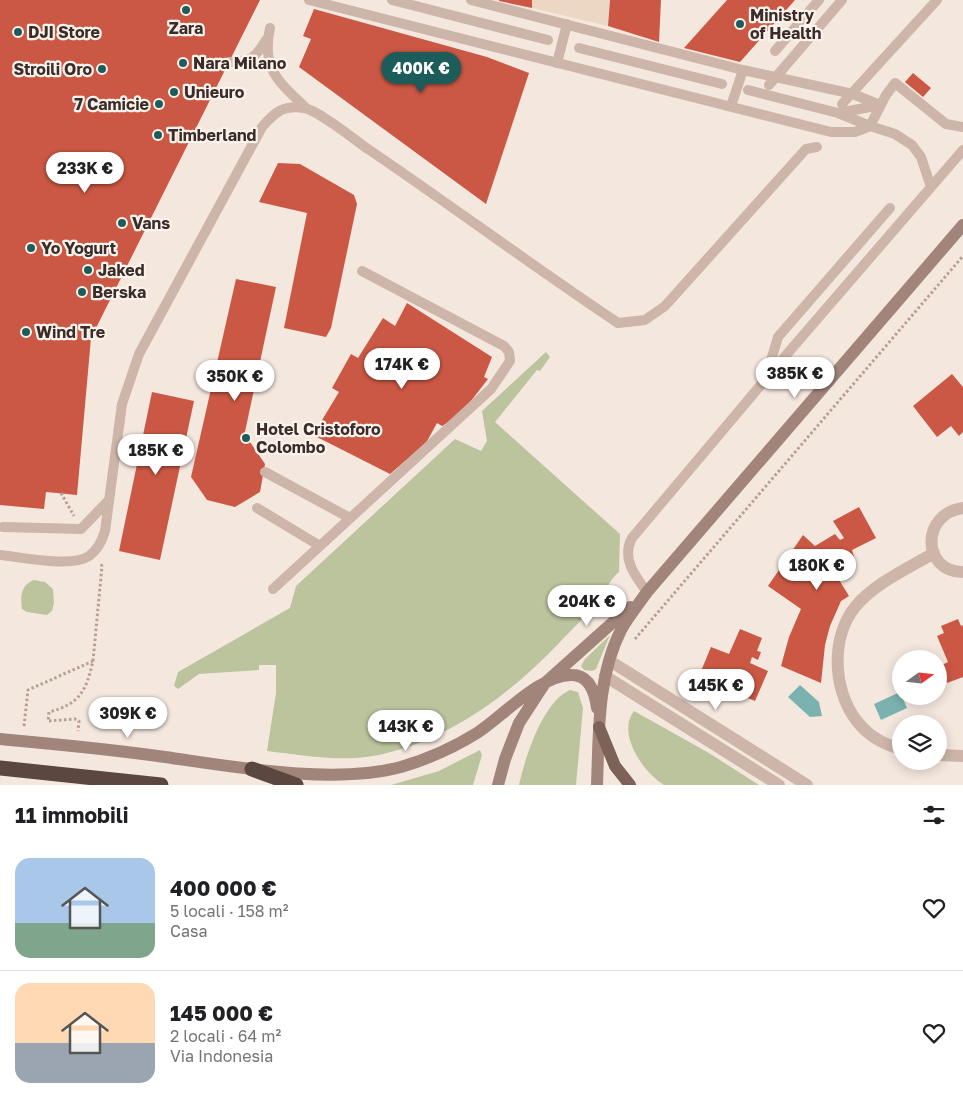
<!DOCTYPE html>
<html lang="it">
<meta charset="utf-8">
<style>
:root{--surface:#fff;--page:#f6f6f6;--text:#202124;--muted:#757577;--line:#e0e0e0;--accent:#1c5d5b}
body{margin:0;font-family:"Golos Text",sans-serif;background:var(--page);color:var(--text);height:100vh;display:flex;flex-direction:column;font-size:19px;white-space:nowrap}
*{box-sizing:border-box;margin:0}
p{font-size:16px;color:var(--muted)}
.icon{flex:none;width:28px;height:28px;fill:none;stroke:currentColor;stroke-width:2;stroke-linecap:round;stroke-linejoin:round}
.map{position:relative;height:785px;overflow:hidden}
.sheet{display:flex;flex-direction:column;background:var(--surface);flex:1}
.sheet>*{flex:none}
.needle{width:32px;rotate:75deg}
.tools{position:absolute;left:892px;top:650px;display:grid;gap:10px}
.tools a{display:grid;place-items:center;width:55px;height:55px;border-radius:50%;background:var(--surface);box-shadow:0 2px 12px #0003;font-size:25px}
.price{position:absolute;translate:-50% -42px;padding:0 11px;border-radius:18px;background:#fff;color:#222;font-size:16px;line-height:32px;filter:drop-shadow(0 1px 2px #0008)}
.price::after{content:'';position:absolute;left:50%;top:30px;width:15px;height:11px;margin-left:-8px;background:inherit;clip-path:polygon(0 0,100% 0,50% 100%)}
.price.active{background:var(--accent);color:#fff}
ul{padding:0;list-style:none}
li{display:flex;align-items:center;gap:15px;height:125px;padding:0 15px}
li+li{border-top:1px solid var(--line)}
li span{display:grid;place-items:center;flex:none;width:140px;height:100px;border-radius:15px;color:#555}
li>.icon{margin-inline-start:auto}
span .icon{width:60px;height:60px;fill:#fffc;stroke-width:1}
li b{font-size:21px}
h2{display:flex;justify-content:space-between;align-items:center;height:60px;padding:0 15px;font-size:21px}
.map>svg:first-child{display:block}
.green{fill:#bbc49d}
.plaza{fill:#ecd7c4}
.water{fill:#7bb2af}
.building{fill:#cb5844}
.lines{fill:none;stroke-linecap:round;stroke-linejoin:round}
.path{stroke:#b99f93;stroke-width:3;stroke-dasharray:2.5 2.5;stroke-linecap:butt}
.lane{stroke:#cdb6a9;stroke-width:10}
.street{stroke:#cdb6a9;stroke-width:12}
.secondary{stroke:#a1847a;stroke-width:12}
.primary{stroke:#7c6259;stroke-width:12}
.highway{stroke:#5b4640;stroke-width:15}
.lane-bridge{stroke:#cdb6a9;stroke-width:10}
.poi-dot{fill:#1c5d5b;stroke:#fbf2eb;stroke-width:2}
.labels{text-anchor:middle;stroke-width:4.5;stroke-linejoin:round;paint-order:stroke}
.poi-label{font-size:16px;font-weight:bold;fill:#3a2d29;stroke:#fbf2eb;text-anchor:start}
</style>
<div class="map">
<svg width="963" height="785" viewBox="0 0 963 785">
<rect width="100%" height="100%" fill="#f4e7de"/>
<path class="green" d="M546 352 550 357 540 371 537 370 495 422 620 534 619 572C610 579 608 587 602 596 591 612 574 627 561 641 511 694 446 743 373 756 338 762 301 755 267 751L276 693V665H259V670L199 674 178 689 174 686 178 672 290 608 296 586 455 439 481 451 487 441 482 411Z
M34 580 45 582 53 589 54 603 52 611 47 615 27 612 22 609C20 596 21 585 34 580Z
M610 635 596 669 592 671 584 670 581 666 585 659Z
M570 690 578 692 583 708 576 785H519C525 758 543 701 570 690Z
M634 711 709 753 759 785H664C644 773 616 734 634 711Z
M480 750 482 755 473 785H391L439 771Z"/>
<path class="plaza" d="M532 0H610L608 26 532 8Z"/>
<path class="water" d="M800 685 819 702 822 716 810 717 788 697Z
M900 692 907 708 881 720 874 704Z"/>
<path class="building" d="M0 0H260L91 338 77 495 46 492 44 509 0 505Z
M499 0H532V8L499 1Z
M610 0H661L659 42 608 26Z
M727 0H795L740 62 684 48Z
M314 9 487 57 529 73 486 204 299 67 311 39 303 36Z
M913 73 931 88 923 97 905 82Z
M278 163 300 164 354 195 357 204 331 328 326 337 284 328 307 213 259 202Z
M236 279 276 287 243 441 250 442 265 464 260 492 235 507 207 500 191 477Z
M407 303 492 357 484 377 488 379 460 415 442 426 437 423 426 443 390 474 313 435 339 392 332 388 351 354 358 358 383 318 395 326Z
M952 374 963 387V432L959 436 951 426 937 437 913 406Z
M152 392 194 401 160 560 119 551Z
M859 507 876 538 852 550 855 560 833 570 849 596 841 601 830 626 825 645 821 683 781 666 789 637 801 609 768 586 803 535 815 546 835 534 840 540 844 538 833 521Z
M958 619 961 626 963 625V677L947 683 940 666 948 662 937 636 944 633 941 626Z
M740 629 762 638 757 651 761 652 758 660 752 657 750 663 768 671 755 701 723 688 726 682 701 671 711 647 729 654Z"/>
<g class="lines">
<path class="path" d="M61 493 74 516
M635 639 963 256
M93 661 102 566 100 563
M24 726 28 690 93 661C86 691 80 704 49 712L48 721 75 719 79 721 78 731"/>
<path class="lane" d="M309 0 831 132H855L870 126 895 134 912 145 921 157 931 187
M392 0 548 40
M270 28C261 69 279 82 306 108
M579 48 722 84
M775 51 819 0
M229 62C250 63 256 57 266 40
M769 85 842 0
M748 90 838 113 870 126 886 95 895 83 946 124 963 127
M853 94 880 105
M842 104 937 0
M839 113 880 105
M768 376 963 150
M265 472 350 518
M257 508 320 546
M3 527 81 529 108 501
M0 555C21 557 72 568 89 556 98 550 102 541 105 531L122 404 139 354 262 127C275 112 283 105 304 108 318 110 355 140 368 149 452 206 534 267 618 323L645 320 665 306 806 149 817 147
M273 589 491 389 510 361 509 352 504 346 362 271
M647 592C635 576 621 558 632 538L765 380 778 337 890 208"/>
<path class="street" d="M963 508C920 514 922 572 963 572
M610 661 807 785
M605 676 779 785
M901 749C886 745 873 739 862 727 833 697 829 640 855 607 875 583 907 569 934 553
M939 755 963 756"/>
<path class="secondary" d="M0 739C55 744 111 749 165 757 235 767 334 785 401 767 428 759 453 748 477 733 503 716 541 674 572 675 590 675 595 693 597 708
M498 785 505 759 519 723 545 683 630 607
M597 785C599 734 597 677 621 630 628 617 638 605 647 592L963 225"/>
<path class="primary" d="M599 727 615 766 630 785"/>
<path class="highway" d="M0 768 161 785
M252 769 296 785"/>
<path class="lane-bridge" d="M471 0 743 70 853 94
M557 63 567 24
M731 106 743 70"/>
</g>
<g class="poi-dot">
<circle cx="186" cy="10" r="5"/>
<circle cx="740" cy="24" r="5"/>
<circle cx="18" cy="32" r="5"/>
<circle cx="183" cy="63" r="5"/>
<circle cx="102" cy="69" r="5"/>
<circle cx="174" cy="92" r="5"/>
<circle cx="159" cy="104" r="5"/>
<circle cx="158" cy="135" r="5"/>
<circle cx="122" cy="223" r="5"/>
<circle cx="31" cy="248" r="5"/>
<circle cx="88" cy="270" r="5"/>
<circle cx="82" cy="292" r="5"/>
<circle cx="26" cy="332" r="5"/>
<circle cx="246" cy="438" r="5"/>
</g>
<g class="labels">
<g class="poi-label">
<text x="750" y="21">Ministry<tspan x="750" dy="18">of Health</tspan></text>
<text x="186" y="34" text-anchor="middle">Zara</text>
<text x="28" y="38">DJI Store</text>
<text x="193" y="69">Nara Milano</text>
<text x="92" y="75" text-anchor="end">Stroili Oro</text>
<text x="184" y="98">Unieuro</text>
<text x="149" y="110" text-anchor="end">7 Camicie</text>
<text x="168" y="141">Timberland</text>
<text x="132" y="229">Vans</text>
<text x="41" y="254">Yo Yogurt</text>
<text x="98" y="276">Jaked</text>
<text x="92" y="298">Berska</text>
<text x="36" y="338">Wind Tre</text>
<text x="256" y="435">Hotel Cristoforo<tspan x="256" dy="18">Colombo</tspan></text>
</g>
</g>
</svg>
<div class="tools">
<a><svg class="needle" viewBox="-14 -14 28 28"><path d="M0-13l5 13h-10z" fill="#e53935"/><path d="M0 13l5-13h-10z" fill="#757577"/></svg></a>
<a><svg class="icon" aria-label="layers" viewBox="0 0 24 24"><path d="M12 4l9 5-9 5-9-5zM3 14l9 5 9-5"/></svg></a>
</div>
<b class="price active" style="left:421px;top:94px">400K €</b>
<b class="price" style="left:85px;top:194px">233K €</b>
<b class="price" style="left:402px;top:390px">174K €</b>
<b class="price" style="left:795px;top:399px">385K €</b>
<b class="price" style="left:235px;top:402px">350K €</b>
<b class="price" style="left:156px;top:476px">185K €</b>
<b class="price" style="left:817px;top:591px">180K €</b>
<b class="price" style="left:587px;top:627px">204K €</b>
<b class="price" style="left:716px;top:711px">145K €</b>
<b class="price" style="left:128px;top:739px">309K €</b>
<b class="price" style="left:406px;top:752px">143K €</b>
</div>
<section class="sheet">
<h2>11 immobili<svg class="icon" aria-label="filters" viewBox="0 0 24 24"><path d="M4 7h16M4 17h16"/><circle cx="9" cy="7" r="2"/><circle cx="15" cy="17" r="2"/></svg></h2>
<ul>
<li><span style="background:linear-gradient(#a9c7e8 65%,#7fa58c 0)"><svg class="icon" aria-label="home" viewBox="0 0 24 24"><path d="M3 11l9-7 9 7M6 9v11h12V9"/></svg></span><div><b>400 000 €</b><p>5 locali · 158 m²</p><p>Casa</p></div><svg class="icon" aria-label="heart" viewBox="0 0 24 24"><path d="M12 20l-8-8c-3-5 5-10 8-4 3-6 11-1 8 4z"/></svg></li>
<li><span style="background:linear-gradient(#ffd9b3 60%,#9aa5b1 0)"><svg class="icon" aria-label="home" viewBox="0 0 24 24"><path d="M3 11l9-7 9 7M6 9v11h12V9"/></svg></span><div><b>145 000 €</b><p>2 locali · 64 m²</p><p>Via Indonesia</p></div><svg class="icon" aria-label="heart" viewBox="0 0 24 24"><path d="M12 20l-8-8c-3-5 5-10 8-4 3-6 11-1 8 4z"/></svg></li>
</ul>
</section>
